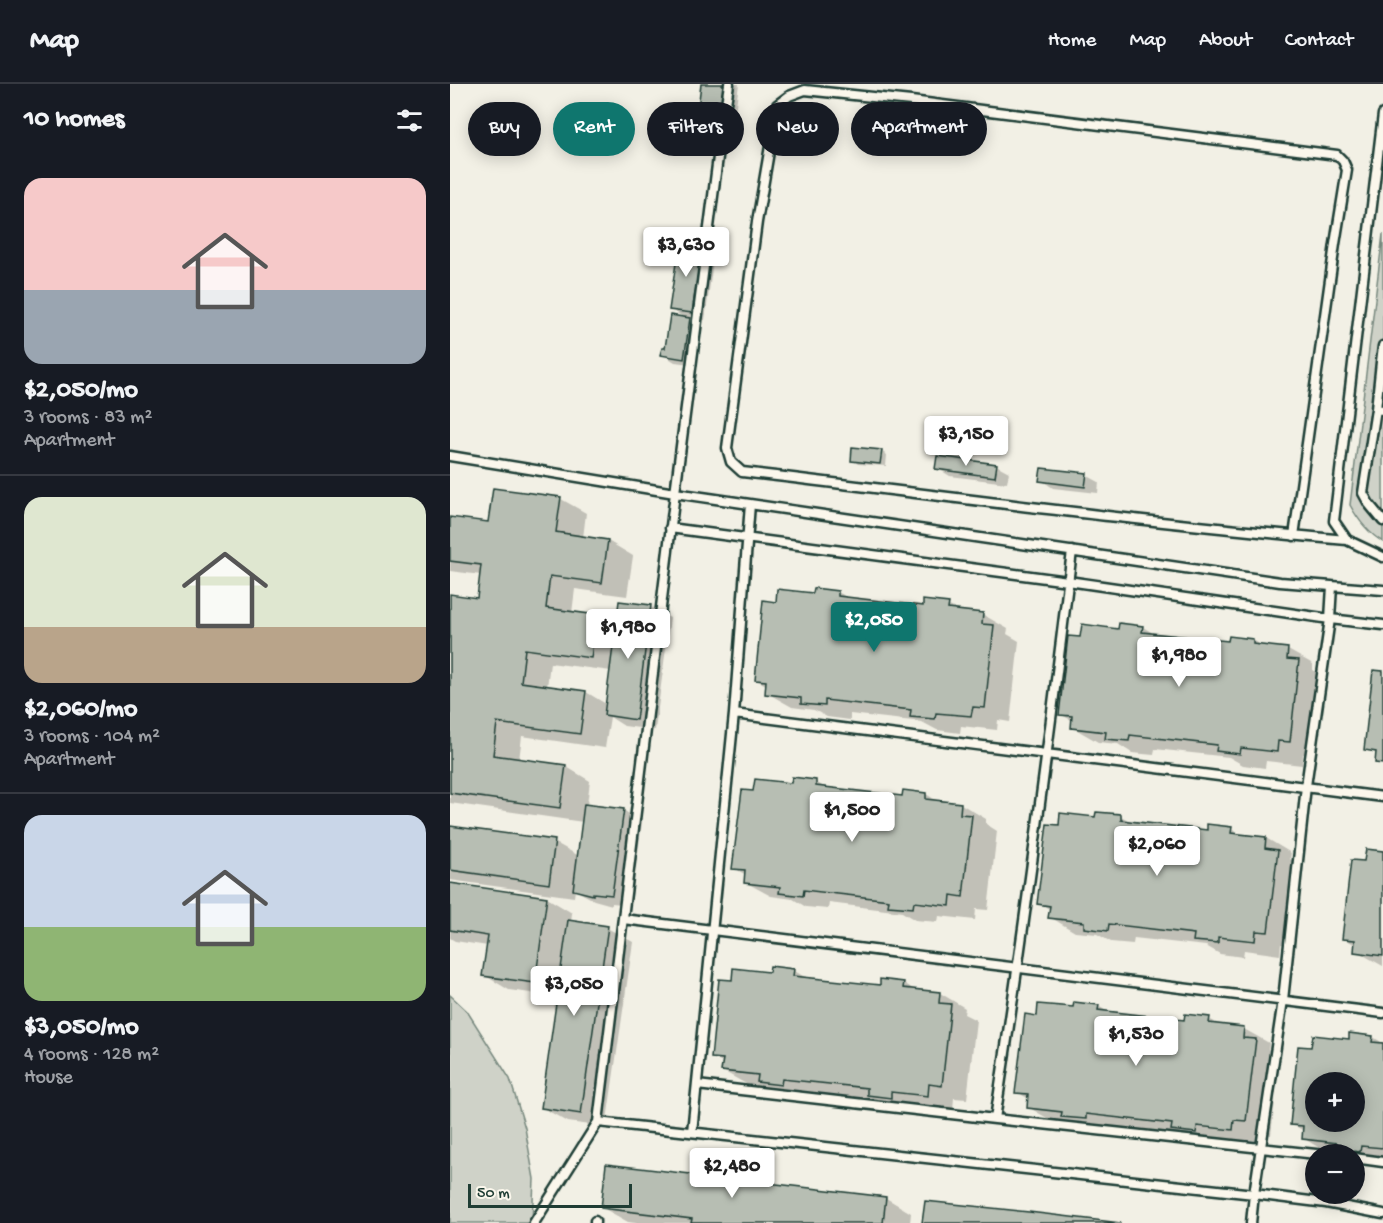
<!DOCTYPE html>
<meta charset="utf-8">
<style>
:root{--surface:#171b24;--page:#242831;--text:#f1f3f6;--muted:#9ea1a6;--line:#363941;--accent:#0f766e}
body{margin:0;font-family:"Gochi Hand",sans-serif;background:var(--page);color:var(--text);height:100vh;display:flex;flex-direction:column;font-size:22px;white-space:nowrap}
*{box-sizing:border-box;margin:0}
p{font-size:20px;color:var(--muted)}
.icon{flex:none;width:33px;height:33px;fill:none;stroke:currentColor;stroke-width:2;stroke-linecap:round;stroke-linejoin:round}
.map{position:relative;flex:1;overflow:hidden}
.sheet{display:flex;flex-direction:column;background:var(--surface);width:450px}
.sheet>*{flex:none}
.banner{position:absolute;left:18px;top:18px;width:570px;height:54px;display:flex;gap:12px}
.tools{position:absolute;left:855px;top:988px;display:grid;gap:12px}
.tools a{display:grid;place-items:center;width:60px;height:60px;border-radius:50%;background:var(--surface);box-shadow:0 3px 15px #0003;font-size:30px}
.scale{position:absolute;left:18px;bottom:15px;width:164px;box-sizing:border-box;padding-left:6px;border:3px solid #1f3d34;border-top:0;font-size:16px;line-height:21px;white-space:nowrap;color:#1f3d34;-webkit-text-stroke:4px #fbf7ec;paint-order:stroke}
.price{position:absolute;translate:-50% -51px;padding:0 14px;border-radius:6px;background:#fff;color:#222;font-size:20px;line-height:39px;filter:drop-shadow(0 2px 3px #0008)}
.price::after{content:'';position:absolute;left:50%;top:36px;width:18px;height:14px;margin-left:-9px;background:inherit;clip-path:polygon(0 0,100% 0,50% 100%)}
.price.selected{background:var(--accent);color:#fff}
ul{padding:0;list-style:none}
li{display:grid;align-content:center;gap:12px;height:318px;padding:0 24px}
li+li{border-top:2px solid var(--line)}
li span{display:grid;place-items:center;height:186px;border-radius:18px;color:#555}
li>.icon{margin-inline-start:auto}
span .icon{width:108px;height:108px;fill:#fffc;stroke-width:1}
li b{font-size:26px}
h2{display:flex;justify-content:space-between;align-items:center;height:72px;padding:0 24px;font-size:26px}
.chip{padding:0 21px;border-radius:27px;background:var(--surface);box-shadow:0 3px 15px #0003;font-size:21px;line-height:54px}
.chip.selected{background:var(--accent);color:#fff}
header{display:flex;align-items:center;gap:36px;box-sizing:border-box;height:84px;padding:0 30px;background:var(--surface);border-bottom:2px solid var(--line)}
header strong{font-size:28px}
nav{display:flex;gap:33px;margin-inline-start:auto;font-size:21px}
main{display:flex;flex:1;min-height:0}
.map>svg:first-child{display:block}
.green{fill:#cfd2c8;stroke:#77887e;stroke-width:1.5}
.shadow{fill:#0003;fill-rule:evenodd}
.building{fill:#b7beb3;stroke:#1f3d34;stroke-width:1.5;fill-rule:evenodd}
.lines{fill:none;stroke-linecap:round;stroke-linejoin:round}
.lane-casing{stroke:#1f3d34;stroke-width:13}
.lane{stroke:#fbf7ec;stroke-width:8}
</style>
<header>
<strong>Map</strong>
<nav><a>Home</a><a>Map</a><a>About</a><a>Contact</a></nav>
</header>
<main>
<section class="sheet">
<h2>10 homes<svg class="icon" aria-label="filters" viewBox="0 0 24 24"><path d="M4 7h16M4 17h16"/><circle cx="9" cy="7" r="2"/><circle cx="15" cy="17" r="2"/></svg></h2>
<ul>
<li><span style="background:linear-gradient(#f6c9c9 60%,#9aa5b1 0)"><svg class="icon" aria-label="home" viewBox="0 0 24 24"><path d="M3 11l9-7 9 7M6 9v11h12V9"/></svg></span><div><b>$2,050/mo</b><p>3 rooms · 83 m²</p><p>Apartment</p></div></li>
<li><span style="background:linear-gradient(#dfe7d0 70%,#b9a48a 0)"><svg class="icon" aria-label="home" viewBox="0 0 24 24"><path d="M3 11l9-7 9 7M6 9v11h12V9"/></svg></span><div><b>$2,060/mo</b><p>3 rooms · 104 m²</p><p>Apartment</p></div></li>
<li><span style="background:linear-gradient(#c9d6e8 60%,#8fb573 0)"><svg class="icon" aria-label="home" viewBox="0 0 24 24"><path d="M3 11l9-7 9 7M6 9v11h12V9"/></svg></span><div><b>$3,050/mo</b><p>4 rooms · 128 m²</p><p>House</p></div></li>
</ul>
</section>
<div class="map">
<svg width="933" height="1139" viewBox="0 0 933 1139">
<rect width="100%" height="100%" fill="#f2f0e5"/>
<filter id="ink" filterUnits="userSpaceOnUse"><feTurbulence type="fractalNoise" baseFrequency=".0167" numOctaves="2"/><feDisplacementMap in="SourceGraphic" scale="12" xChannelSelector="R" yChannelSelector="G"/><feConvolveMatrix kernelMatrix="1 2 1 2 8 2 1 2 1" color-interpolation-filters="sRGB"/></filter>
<g filter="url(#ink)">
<path class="green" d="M933 150V458C918 449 908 436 900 421Z
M0 911 17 927 60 995 75 1044 84 1095 82 1139H0Z"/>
<path class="shadow" d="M253 0H289L282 50 260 47 247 40Z
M252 163 264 171 255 236 236 233 252 243 247 281 225 278 212 270 237 235 220 225Z
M431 367 437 371 436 382 408 380 402 376Z
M546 381 559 388 557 399 500 392 487 384Z
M636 391 649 398 648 409 603 404 591 396Z
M111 415 136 429 133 454 158 457 183 472 177 512 125 505 122 529 147 532 167 544 170 518 201 523 220 534 205 646 174 642 160 633 155 664 72 652 69 676 115 682 140 697 137 721 173 726 192 738 181 821 162 819V821L144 816 125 806 124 813 0 796V743L104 758 129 772 133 738 0 719V512L28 515 31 491 0 487V434L39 440ZM100 579 161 587 156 620 136 608 97 603Z
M388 508 400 515 474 524 498 521 510 528 532 530 558 545 557 550 569 557 560 638 548 636 547 646 511 642 510 649 487 646 472 638 400 630V636L377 633 364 626 342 623 317 609V602L306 595 327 519Z
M693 543 706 551 780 559 803 556 814 563 838 566 863 580V586L874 592 865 672 853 670 852 681 816 677 815 684 793 681 779 673 705 665 704 671 682 669 668 660 648 658 622 643 623 637 610 630 632 555Z
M365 698 378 705 453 714 476 710 489 718 511 720 536 735V740L547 747 538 826 526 825 525 836 489 832 488 838 465 836 452 828 379 819 378 825 356 823 343 815 321 812 295 798 296 791 284 784 305 709Z
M671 732 683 739 758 748 781 745 794 752 816 754 841 769 840 775 852 782 843 862 831 860 830 871 794 866 793 873 770 870 756 862 684 854 683 860 661 858 647 850 625 848 600 833 601 826 589 819 610 743 647 735Z
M933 768V882L906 867V861L893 854 915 779Z
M0 800 97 814 122 829 121 838 157 844 183 858 156 1043 118 1038 93 1024 109 913 59 906 34 891 38 862 5 857 0 854Z
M343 886 358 895 431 903V897L454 899 466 907 490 909 515 924 514 930 526 936 517 1015 504 1014 503 1025 466 1021V1028L444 1025 429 1016 357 1008 356 1014 334 1012 319 1004 298 1001 273 987 274 980 262 973 283 898Z
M648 922 660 929 735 938 759 935 772 942 794 945 819 959 818 965 830 972 821 1051 809 1049 808 1060 661 1043V1049L604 1038 578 1023 579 1015 567 1008 589 933Z
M923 953 933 959V1081L904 1071 878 1069 853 1054 854 1047 842 1040 863 965ZM866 999H904V1038H866Z
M436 1114 461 1129 460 1139H185L178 1138 153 1124Z"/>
<path class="building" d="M251 0H275L269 44 246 41Z
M229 159 252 162 242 229 219 226Z
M220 231 240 234 234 275 210 271 212 264H215Z
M402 363 432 366 430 380 401 377Z
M487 372 547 380 545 393 485 385Z
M591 384 637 389 635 403 589 397Z
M43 404 111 413 106 448 158 456 152 499 100 492 96 524 147 531 141 574 75 565 71 598 136 607 130 650 47 639 43 671 116 681 110 724 0 709V510L27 514 31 481 0 477V433L38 438Z
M364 504 388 507V512L473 522V516L499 519 498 525 533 529 532 540 544 541 535 624 523 623 521 632 486 629 485 635 460 633 461 626 375 616V622L351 620V614L315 610 316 597 305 596 313 516 326 518 327 505 363 509Z
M169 517 201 521 186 636 154 631Z
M669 539 693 542 692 548 778 557 779 552 803 555V560L838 564 837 575 849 576 840 658 828 657 827 668 791 664 790 670 766 667 767 661 680 651 679 657 655 655 656 648 621 644 622 632 609 631 618 552 630 553 632 540 668 545Z
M923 586 933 587V680L925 679 926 668 914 666Z
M342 693 366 696V702L452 712 453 706 476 709V715L511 719 510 730 522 731 513 813 501 811 500 822 464 818 463 824 438 822 439 816 354 806 353 812 329 809 330 803 294 799 295 786 282 785 292 706 303 707 305 695 341 699Z
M134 720 174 725 162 811 143 809V811L123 806Z
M646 728 671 730V736L757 746V740L782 743 781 749 816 753 815 764 828 766 818 848 806 847 805 857 768 853V859L743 857 744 850 659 840 658 847 634 844V838L598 834 600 822 587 820 597 740 609 741 610 729 645 733Z
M0 742 105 756 99 800 0 786Z
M916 765 933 767V872L904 868 905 856 892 855 901 776 914 777Z
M0 799 97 813 85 899 32 892 38 852 0 846Z
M118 836 158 842 131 1030 91 1024Z
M320 882 344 885 343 892 430 901V895L454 898 453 904 490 908 489 919 501 920 492 1002 479 1000 478 1012 441 1008V1014L417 1011V1004L332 995 331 1001 307 998 308 991 271 987 273 975 261 974 269 895 282 896 283 884 319 888Z
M624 918 649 921 648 926 734 936 735 930 760 933 759 939 794 943 793 954 806 955 796 1037 784 1036 783 1046 747 1042 746 1049 721 1046 722 1040 636 1030V1035L611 1033 612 1028 577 1024 578 1010 565 1009 575 930 587 932 588 920 623 923Z
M899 949 923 952 922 958 933 959V1064L911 1062 910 1068 886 1065 887 1059 852 1055 853 1042 840 1041 848 962 861 963 863 951 899 955ZM866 999H904V1038H866Z
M156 1080 436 1113 433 1139H241L242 1135 151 1124Z
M475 1117 579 1128 671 1139H472Z"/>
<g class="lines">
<g class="lane-casing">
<path id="lane" d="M933 30 884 437 897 456 933 473
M933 262 931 278H933
M926 325 931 278
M933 326 926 325 913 409 919 420 933 437
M0 372 225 409 830 498 933 506
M220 444 618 497 880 535 882 502
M844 452 885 160 897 86 893 77 887 71 461 17 355 6 339 12 327 21 307 138 277 364 281 378 292 388C494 412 695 439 897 456
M622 467C599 657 574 846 545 1035L875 1071
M284 630 300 420
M173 835 933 929
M247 1001 545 1035
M148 1038 804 1110 833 916 856 702 880 535 933 541
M242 1048 284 630 933 713
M904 1074 933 1078
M84 1139 148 1038 225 409 268 73 279 0
M145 1139V1137
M801 1139 804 1110 876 1119 933 1130"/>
</g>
<use href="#lane" class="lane"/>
</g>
</g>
</svg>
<div class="tools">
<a>+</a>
<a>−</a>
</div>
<div class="scale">50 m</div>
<b class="price" style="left:236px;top:194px">$3,630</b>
<b class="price" style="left:516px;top:383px">$3,150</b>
<b class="price selected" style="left:424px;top:569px">$2,050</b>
<b class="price" style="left:178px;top:576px">$1,980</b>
<b class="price" style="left:729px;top:604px">$1,980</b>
<b class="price" style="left:402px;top:759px">$1,500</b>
<b class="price" style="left:707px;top:793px">$2,060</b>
<b class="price" style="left:124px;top:933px">$3,050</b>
<b class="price" style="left:686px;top:983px">$1,530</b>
<b class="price" style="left:282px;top:1115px">$2,480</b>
<div class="banner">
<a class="chip">Buy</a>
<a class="chip selected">Rent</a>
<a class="chip">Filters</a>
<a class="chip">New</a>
<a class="chip">Apartment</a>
</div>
</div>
</main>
